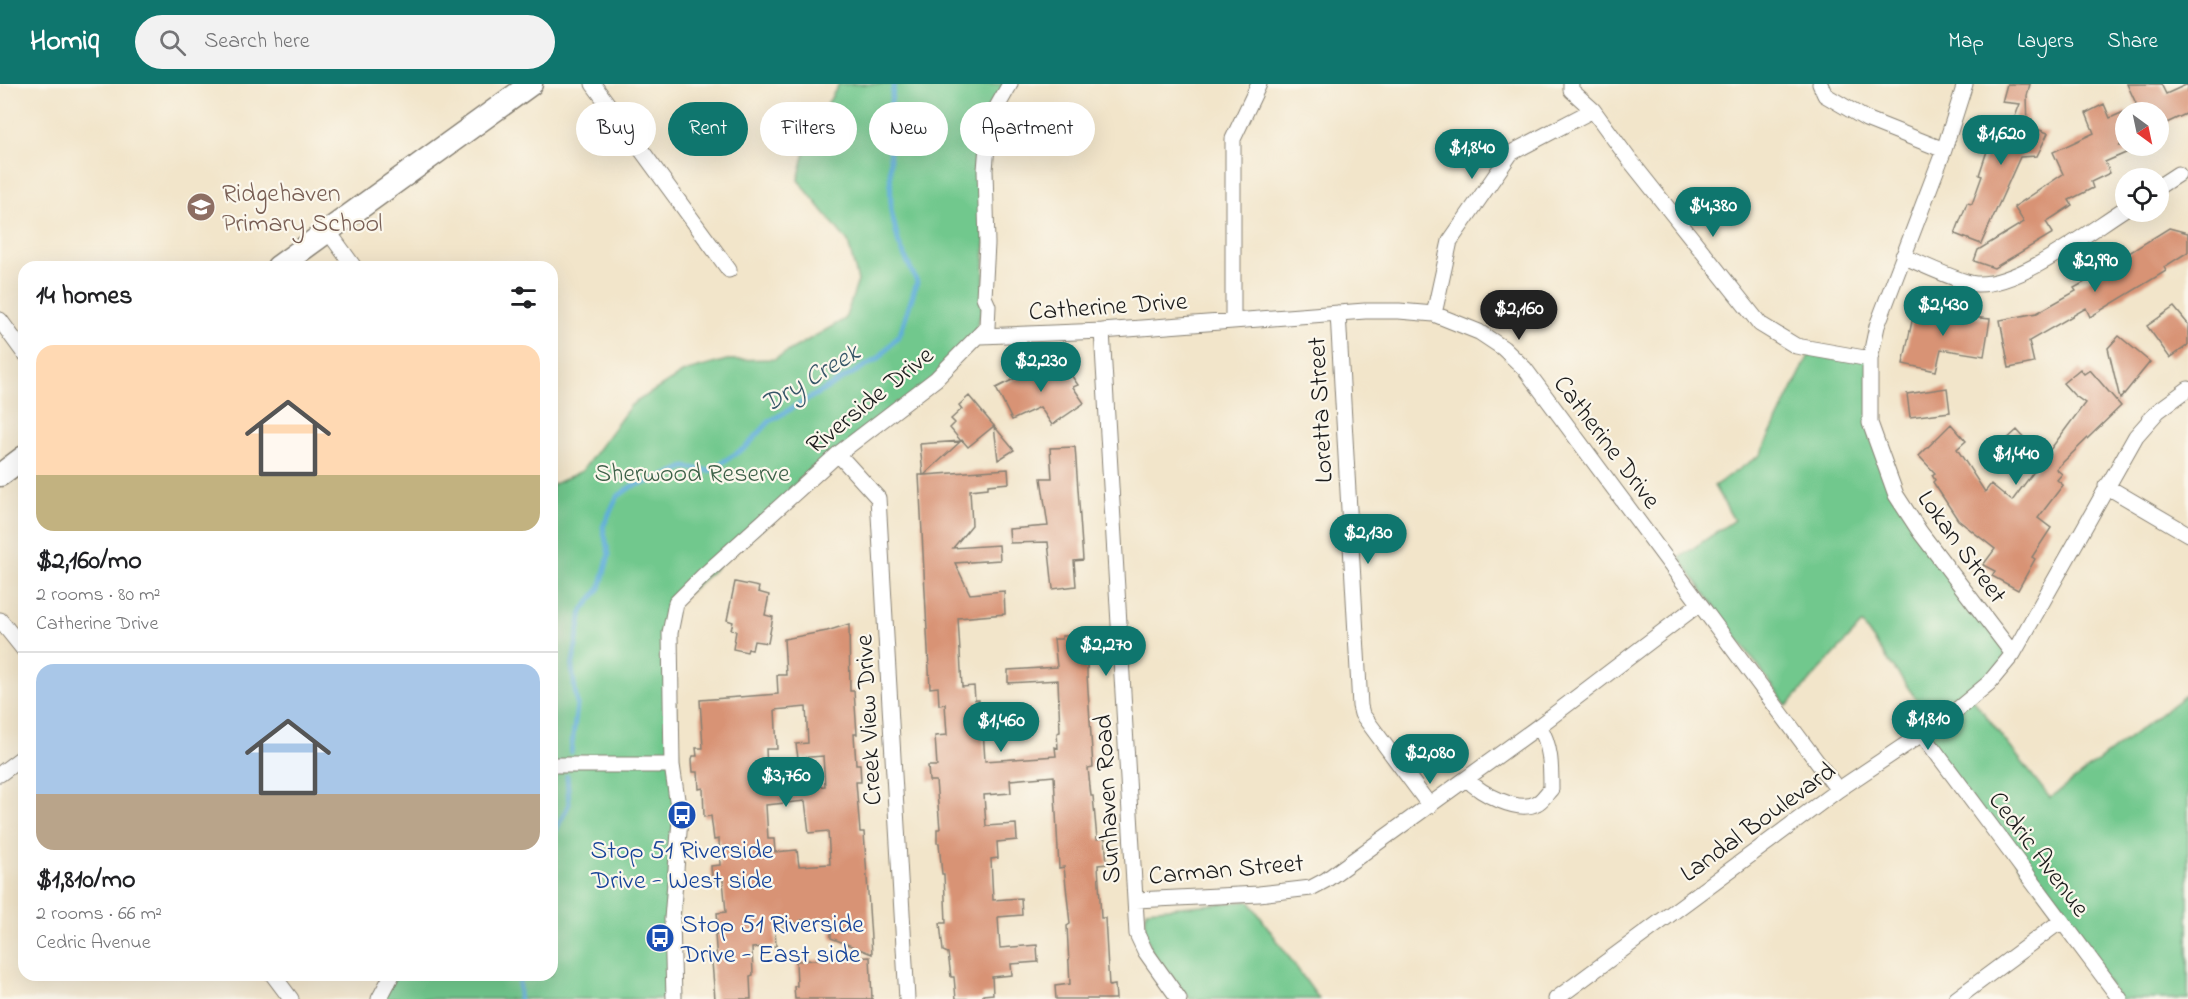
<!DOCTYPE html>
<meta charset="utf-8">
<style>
:root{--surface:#fff;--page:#f2f2f2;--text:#202124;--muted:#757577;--line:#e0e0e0;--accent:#0f766e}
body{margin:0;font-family:"Indie Flower",sans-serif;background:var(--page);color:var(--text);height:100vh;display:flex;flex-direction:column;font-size:22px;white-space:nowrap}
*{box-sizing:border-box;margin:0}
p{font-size:20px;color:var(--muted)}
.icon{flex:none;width:33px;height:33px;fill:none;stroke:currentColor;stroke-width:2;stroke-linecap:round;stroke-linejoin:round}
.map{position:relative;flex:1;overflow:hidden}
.details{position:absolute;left:18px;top:177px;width:540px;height:720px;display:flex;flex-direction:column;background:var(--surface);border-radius:18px;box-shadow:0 6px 24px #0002}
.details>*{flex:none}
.top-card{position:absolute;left:576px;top:18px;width:570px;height:54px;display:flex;gap:12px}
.needle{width:39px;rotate:147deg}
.buttons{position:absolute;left:2115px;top:18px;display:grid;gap:12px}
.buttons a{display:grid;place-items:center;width:54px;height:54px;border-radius:50%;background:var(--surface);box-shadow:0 6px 24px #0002;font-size:30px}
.price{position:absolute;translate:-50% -51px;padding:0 14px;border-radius:21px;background:var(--accent);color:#fff;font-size:20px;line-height:39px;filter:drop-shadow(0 2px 3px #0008)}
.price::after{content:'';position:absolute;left:50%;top:36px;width:18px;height:14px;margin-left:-9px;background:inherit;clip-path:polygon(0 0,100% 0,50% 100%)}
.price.on{background:#222;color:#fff}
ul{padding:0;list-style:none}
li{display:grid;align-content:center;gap:12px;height:318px;padding:0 18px}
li+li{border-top:2px solid var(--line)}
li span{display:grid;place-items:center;height:186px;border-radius:18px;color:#555}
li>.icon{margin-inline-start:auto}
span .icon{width:108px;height:108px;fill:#fffc;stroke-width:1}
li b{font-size:26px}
h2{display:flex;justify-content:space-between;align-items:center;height:72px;padding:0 18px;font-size:26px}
.tag{padding:0 21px;border-radius:27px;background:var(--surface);box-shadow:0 6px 24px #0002;font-size:21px;line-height:54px}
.tag.on{background:var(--accent);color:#fff}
header{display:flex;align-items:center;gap:36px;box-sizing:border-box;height:84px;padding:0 30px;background:var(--accent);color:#fff}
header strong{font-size:28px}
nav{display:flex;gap:33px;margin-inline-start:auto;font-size:21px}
.search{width:420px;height:54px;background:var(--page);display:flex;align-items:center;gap:15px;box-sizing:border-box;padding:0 21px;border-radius:33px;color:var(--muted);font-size:22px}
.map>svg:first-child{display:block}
.green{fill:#71c88d;stroke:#467254;stroke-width:1.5}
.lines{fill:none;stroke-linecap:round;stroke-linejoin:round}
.stream{stroke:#5eaed9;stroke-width:5}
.building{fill:#d89374;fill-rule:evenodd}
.minor-casing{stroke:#878073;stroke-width:17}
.secondary-casing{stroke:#878073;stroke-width:25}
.minor{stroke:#fff;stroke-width:15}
.secondary{stroke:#fff;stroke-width:22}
.labels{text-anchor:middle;stroke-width:4.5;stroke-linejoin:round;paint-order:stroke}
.education-label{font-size:26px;fill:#785e54;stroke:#fbf7ec;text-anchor:start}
.street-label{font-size:26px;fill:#1c1c1c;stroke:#fbf7ec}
.park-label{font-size:26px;fill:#3e6149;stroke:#fbf7ec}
.transit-label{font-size:26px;fill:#164399;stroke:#fbf7ec}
.water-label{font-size:27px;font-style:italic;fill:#365668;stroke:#fbf7ec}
</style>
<header>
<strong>Homiq</strong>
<div class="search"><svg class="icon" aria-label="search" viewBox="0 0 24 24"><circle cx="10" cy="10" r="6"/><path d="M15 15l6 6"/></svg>Search here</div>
<nav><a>Map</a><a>Layers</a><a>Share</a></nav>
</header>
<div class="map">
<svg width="2188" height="915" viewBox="0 0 2188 915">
<rect width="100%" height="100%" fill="#fbf7ec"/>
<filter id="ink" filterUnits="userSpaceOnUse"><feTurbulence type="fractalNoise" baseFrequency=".0167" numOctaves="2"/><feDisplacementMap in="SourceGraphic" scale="12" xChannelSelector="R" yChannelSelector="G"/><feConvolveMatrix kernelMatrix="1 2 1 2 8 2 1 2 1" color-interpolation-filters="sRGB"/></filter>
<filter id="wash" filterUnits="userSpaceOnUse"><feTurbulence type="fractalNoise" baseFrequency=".008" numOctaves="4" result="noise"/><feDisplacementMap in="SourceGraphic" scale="24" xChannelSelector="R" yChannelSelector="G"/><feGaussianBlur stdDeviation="1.35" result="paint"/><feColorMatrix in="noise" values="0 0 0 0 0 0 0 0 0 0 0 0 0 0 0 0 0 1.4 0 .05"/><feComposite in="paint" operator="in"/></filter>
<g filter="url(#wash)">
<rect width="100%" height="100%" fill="#f2e5ca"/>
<path class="green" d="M839 0H1010L989 37 983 222 975 249 952 279 676 519 670 549 682 731 674 915H377L390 891H552V401L582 387 631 321 684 288 727 276 775 275 845 235 858 197 848 158 798 96 809 52Z
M1812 265 1870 275V339L1896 411 2013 570 1972 614 2050 714 2188 609V915H2120L1923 651 1935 641 1862 540 1787 622 1679 474 1734 436 1714 402 1760 371Z
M1249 817 1319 915H1190L1152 868 1145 847 1146 826Z"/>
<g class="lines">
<path class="stream" d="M571 668 577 621 572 584 582 527 600 504 609 471 603 443 617 413 632 402 658 395 685 383 709 387 746 363 770 337 879 274 900 250 917 198 899 160 891 127 889 30 894 0
M552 754 569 720 567 692
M519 891V915"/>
</g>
<g id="blocks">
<path class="building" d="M2007 0H2030L2027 12 2028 42 2048 49 2037 72 2020 73 1981 160 1955 150 1967 119 1972 120 1982 92 1979 91 1995 43 2009 48 2020 20 2002 18Z
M2127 0H2161L2166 10 2188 0V29L2158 43V28H2140Z
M2104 20 2110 34 2126 27V59L2119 62H2142L2105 78 2110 89 2091 98 2093 104 2069 116 2072 121 2046 138 2053 149 1994 184 1974 177 1978 166 2024 138 2014 123 2063 90 2053 68 2094 49 2086 29Z
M2169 144 2188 149V168L2164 183 2166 187 2090 233 2086 224 2029 257 2034 279 2009 284 2000 236 2037 229 2076 207 2074 204 2103 188 2102 186Z
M1915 223 1951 231 1990 235 1984 272 1941 265 1936 287 1903 280Z
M2174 223 2188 240V261L2170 274 2147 242Z
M2119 252 2150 278 2120 315 2108 264Z
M1054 279 1061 289 1067 285 1078 301 1073 303 1084 319 1052 341 1040 323 1012 336 996 304 1022 291V282L1039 281V289Z
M2080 285 2084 290 2090 286 2121 322 2056 385 2062 390 2057 396 2063 401 2038 434 2051 444 2032 473 2035 475 2018 506 1992 492 1995 487 1983 481 1995 465 1958 436 1933 398 1935 396 1932 391 1935 389 1919 372 1951 340 1966 357 1957 365 1985 408 1991 400 2012 417 2085 319 2074 311 2063 299Z
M1947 304 1950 328 1910 333 1907 310Z
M969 312 1014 366 998 376 994 342 968 363 962 356 924 391 1008 385 1009 399 988 401V404L970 406 972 441 953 464 999 461 1000 476 955 479 970 510 1004 507 1005 530 958 534 962 603 974 602 975 616H979L980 630 1005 629 1006 645 983 646 985 677 1056 672 1055 663 1058 664 1057 649 1060 648 1058 596 1008 599V586L1057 583 1054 555H1062V552H1087V591L1093 683 1088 684 1091 712H1093L1097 755 1105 754 1107 780 1098 781 1101 834H1105L1109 902 1115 901 1116 915H1056L1055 902 1070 900 1067 842 1070 840 1064 783 1059 784 1054 692 1010 696 1011 709 984 711 986 742 1016 740 1017 756 997 758 998 774 991 775 993 816 1021 814 1022 831 998 833 1000 864 1037 861 1038 878 1011 880 1012 891 992 893 993 910 983 911V915H956L954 893H951L948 869 943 867 940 839H946L944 790H942L939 759H937V745H940L936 697H929L928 682H937L935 652 947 651 945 620 939 621 938 603 930 604 919 391H923L920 360 961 357 950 344 955 339 951 335 962 325 959 321Z
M2017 346 2028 358 2018 368 2006 356Z
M1075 363 1083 476 1074 477 1076 502 1053 505 1048 458 1010 459 1009 445 1048 442 1041 394H1052L1050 364Z
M735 498 759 503 758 508 769 511 765 531 773 533 768 559 754 557 752 566 748 565 747 568 733 565 736 547 731 546 733 538 727 536Z
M849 540 850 607H854L857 650H854L856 680H860L861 698H856L860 748H864L872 870 831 854V836H801L802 839 788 840V843L775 844 776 862 752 864 753 891 750 892 751 915H715L712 878H717L715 850H719L717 829 726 828 723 796 712 797 711 782 720 781 719 755 714 756 711 732 704 733 703 704 699 705 698 688H693L692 675 693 672H697L696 664H703L700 616 778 610 777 591H786L784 555 827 547ZM806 623 808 659 796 660 798 674 823 672 825 702 768 707 766 665H777L775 626ZM805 717 809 749 828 747 830 780 799 782 797 766 775 768 774 755H768L766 721Z
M870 873 872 915H795L794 902H797L796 877Z"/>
</g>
</g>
<g filter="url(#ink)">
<use href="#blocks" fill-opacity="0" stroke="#878073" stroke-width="1.5"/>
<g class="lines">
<g class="minor-casing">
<path id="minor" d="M593 0 729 186
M1571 0V6L1593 26 1628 74 1760 240 1796 262 1870 275
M1820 0 1825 11 1866 35 1944 66
M1965 0 1944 66 1877 242 1870 275V339L1896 411 1920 448 2013 570
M2158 103 2178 90
M328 147 354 183
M1903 172C1919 179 1961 199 1976 200 2020 202 2088 148 2126 124
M1338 229 1360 622 1362 630 1430 722
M1434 230 1450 157 1511 69 1593 26
M0 236 24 269
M1233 236V55L1259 0
M1102 247 1137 850 1145 867 1179 915
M981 252 1102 247 1365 227H1399L1434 230 1479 248 1503 264 1525 285 1838 706
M838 370 878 414 907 915
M2106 402 2188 450
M0 536 24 566
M1923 651 2120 915
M552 681H672
M0 690 24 672
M1467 695C1480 709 1518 730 1537 719 1542 717 1547 709 1551 705 1551 682 1551 661 1539 642
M1136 816 1259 810 1311 804 1326 796 1539 642 1699 520
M273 891 291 915
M379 915 392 891
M674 915 672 835 680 736 672 681 670 549 676 519 703 492 838 370 936 295 987 243 988 222 984 213 987 160 985 86 989 37 1010 0
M1556 915 1838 706 1953 629 1989 599 2013 570 2136 352 2158 327 2188 305
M1956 915 2061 837"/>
</g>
<g class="secondary-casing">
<path id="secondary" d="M278 183 531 0
M0 391 24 373"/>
</g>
<use href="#minor" class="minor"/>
<use href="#secondary" class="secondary"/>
</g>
</g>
<defs>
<g id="school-disc" transform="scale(1.5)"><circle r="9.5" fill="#8d6e63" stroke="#fbf7ec"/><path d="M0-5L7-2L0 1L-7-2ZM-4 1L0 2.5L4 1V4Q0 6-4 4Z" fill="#fff"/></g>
<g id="bus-disc" transform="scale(1.5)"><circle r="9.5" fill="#1a4fb4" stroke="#fbf7ec"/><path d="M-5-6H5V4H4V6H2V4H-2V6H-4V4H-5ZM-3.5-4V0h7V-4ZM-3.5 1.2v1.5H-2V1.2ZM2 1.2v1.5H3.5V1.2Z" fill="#fff"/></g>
</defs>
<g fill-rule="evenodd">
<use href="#school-disc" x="201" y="123"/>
<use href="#bus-disc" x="682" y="731"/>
<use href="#bus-disc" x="660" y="854"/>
</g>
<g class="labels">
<g class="education-label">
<text x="222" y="117">Ridgehaven<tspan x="222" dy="30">Primary School</tspan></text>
</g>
<g class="street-label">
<text transform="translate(1108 221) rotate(-4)" y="9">Catherine Drive</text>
<text transform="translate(869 315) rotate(-39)" y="9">Riverside Drive</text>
<text transform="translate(1319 326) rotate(-93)" y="9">Loretta Street</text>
<text transform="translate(1608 357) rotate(53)" y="9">Catherine Drive</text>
<text transform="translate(1963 462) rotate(54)" y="9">Lokan Street</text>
<text transform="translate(867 636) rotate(-93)" y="9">Creek View Drive</text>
<text transform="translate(1106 715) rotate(-93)" y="9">Sunhaven Road</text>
<text transform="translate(1757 737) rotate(-36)" y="9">Landal Boulevard</text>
<text transform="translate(2040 769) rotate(53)" y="9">Cedric Avenue</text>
<text transform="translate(1226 784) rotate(-5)" y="9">Carman Street</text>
</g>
<g class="park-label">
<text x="692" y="397">Sherwood Reserve</text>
</g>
<g class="transit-label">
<text x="682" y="774">Stop 51 Riverside<tspan x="682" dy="30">Drive - West side</tspan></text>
<text x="681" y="848" text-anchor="start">Stop 51 Riverside<tspan x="681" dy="30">Drive - East side</tspan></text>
</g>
<g class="water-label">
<text transform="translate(810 293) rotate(-31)" y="9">Dry Creek</text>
</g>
</g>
</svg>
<div class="buttons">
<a><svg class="needle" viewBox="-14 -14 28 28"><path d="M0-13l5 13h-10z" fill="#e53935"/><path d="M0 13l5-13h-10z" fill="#757577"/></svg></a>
<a><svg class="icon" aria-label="locate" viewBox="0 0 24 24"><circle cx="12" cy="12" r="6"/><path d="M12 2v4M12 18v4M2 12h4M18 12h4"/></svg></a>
</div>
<b class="price" style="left:2001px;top:82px">$1,620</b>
<b class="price" style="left:1472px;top:96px">$1,840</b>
<b class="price" style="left:1713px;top:154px">$4,380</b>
<b class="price" style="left:2095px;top:209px">$2,990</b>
<b class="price" style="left:1943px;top:253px">$2,430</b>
<b class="price on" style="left:1519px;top:257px">$2,160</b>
<b class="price" style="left:1041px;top:309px">$2,230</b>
<b class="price" style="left:2016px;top:402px">$1,440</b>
<b class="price" style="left:1368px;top:481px">$2,130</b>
<b class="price" style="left:1106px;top:593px">$2,270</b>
<b class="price" style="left:1928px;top:667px">$1,810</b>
<b class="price" style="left:1001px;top:669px">$1,460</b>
<b class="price" style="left:1430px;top:701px">$2,080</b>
<b class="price" style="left:786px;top:724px">$3,760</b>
<div class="top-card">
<a class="tag">Buy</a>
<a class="tag on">Rent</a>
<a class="tag">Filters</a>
<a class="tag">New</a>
<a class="tag">Apartment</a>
</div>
<section class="details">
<h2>14 homes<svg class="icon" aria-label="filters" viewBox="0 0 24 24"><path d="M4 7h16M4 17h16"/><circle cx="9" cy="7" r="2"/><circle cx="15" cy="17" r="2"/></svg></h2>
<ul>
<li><span style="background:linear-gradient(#ffd9b3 70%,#c2b280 0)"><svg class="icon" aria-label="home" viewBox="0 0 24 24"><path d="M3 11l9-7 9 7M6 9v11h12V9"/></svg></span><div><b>$2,160/mo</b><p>2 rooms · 80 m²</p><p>Catherine Drive</p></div></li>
<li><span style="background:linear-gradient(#a9c7e8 70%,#b9a48a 0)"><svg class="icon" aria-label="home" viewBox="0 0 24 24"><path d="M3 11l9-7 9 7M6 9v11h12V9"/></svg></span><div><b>$1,810/mo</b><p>2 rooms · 66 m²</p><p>Cedric Avenue</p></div></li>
</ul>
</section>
</div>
